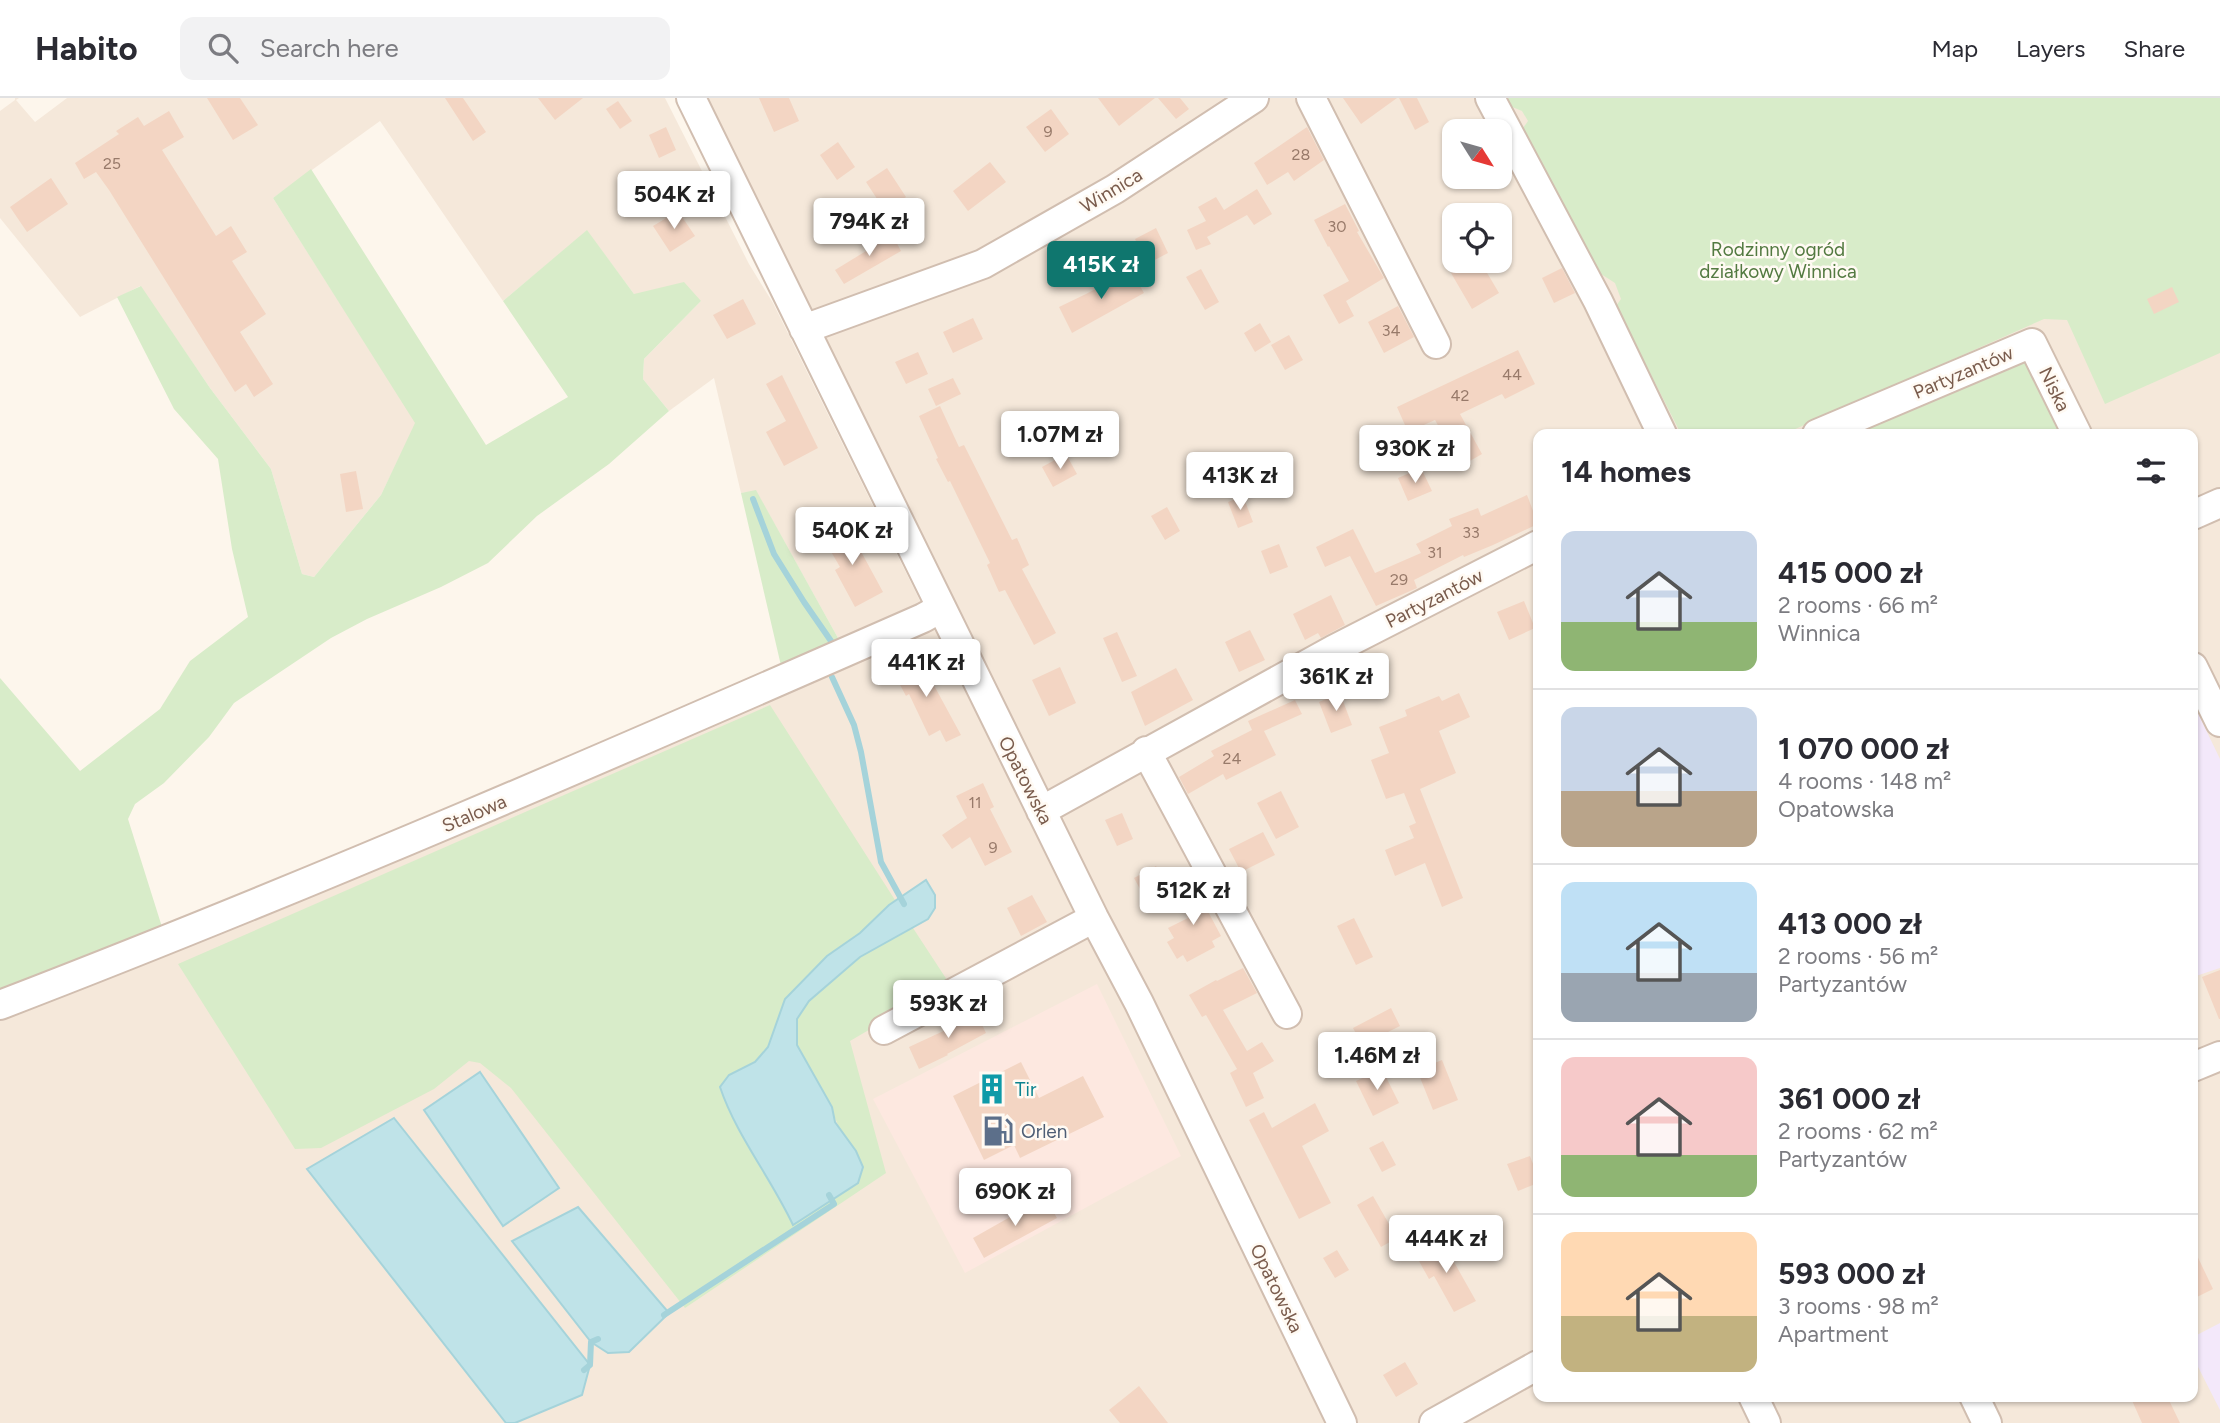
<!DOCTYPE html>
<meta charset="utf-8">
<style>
:root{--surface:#fff;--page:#f2f2f3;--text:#2b2b33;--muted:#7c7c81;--line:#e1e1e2;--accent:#0f766e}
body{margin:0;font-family:Figtree,sans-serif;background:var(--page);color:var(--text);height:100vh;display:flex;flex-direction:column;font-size:26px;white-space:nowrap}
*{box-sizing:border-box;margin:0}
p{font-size:23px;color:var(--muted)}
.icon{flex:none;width:38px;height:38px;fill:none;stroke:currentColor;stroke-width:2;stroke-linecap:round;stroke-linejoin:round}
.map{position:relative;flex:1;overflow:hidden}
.drawer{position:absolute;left:1533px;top:331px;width:665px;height:973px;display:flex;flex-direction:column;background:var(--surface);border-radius:14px;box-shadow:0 2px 5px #0004}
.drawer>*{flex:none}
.needle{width:46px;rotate:127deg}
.buttons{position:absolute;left:1442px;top:21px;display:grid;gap:14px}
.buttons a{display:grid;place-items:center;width:70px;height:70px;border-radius:14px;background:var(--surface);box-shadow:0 2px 5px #0004;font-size:35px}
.price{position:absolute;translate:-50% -60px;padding:0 16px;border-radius:7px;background:#fff;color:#222;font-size:23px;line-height:46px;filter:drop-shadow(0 2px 4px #0008)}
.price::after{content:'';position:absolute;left:50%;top:42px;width:21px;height:16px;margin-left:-10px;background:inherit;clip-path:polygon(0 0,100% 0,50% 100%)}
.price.selected{background:var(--accent);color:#fff}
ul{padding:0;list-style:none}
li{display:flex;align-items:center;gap:21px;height:175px;padding:0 28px}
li+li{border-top:2px solid var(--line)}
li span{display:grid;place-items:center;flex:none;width:196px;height:140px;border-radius:14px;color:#555}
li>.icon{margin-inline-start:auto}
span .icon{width:84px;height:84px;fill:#fffc;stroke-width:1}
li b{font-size:30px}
h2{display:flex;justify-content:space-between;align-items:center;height:84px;padding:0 28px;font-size:30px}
header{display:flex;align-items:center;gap:42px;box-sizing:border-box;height:98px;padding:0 35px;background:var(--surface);border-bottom:2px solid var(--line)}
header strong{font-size:33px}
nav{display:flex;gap:38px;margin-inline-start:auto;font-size:24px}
.search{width:490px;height:63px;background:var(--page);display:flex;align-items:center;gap:18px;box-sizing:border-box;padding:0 24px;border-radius:14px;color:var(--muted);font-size:26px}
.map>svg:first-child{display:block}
.residential{fill:#f5e8da;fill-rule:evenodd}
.commercial{fill:#fde8e0}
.education{fill:#f3e8fa}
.green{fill:#d8ecc9;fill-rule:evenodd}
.water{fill:#bfe3e8;stroke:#a5d3da;stroke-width:2}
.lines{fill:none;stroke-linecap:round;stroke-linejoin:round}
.stream{stroke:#a5d3da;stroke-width:6}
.building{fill:#f3d5c3}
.minor-casing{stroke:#d1beb0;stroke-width:32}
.minor{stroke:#fff;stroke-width:28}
.labels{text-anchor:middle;stroke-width:5;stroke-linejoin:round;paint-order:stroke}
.number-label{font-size:16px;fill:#987a6a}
.street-label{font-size:19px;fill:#7a5c4d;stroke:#fffaf3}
.park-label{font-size:19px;fill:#537a41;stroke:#fffaf3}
.culture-label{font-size:19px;fill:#0d838f;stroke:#fffaf3;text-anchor:start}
.service-label{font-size:19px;fill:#4e5e75;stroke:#fffaf3;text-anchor:start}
</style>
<header>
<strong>Habito</strong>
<div class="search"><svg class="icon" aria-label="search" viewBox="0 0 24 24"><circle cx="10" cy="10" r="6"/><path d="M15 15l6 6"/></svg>Search here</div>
<nav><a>Map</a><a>Layers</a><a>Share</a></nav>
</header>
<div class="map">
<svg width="2220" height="1325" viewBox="0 0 2220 1325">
<rect width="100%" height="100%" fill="#fdf6ec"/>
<path class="residential" d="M15 0H19L16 2 35 24 67 0H665L749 166 773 205 924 511 843 549 756 393 741 395 714 280 669 313 643 281 644 261 701 203 634 196 587 133 503 203 380 23 273 100 416 325 381 397 314 479 302 476 271 371 210 290 140 188 80 219 0 120V13L15 2Z
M690 0H2220V1325H0V909L941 514ZM1454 33H1500V79H1454ZM1454 117H1500V163H1454ZM1538 336H2193V1298H1538Z"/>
<path class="commercial" d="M1097 886 1181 1058 965 1175 873 1001Z"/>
<path class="education" d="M2193 605 2220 661V870L2193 879Z
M2220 1225V1312L2193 1259V1239Z"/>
<path class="green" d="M1503 0H2220V255L2105 306 2067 222 2044 221 1784 336H1681L1616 208 1621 201 1615 185 1601 176 1521 33 1528 23 1522 13 1505 6Z
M311 71 486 347 568 299 503 203 587 132 634 196 684 184 701 203 644 261 643 281 669 313 609 366 537 418 488 465 441 489 367 521 331 540 234 605 209 639 164 685 135 706 128 721 162 829 0 893V580L80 673 160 611 190 563 248 519 232 451 218 361 174 311 117 199 141 188 210 290 271 371 302 476 314 479 381 397 415 325 273 100Z
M2026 263 2063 336H1856Z
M756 392 843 549 782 572 741 395Z
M770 607 895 802 926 782 935 797V810L913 830 949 885 850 943 886 1075 685 1210 511 990 480 965 469 963 434 991 321 1050 295 1051 178 866ZM764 983 832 1009C836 1032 853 1048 863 1068L858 1084Z"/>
<path class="water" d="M926 782 935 797V810L928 821 860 859 809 903 797 921V947L832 1009 835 1024 856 1053 863 1069 858 1085 793 1127C771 1080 736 1037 720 989L729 977 755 964 768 949 785 901 827 858 860 835 889 807Z
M480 974 559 1090 503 1128 424 1012Z
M394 1020 590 1267 582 1297 515 1325H506L307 1071Z
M578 1109 669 1215 629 1254 608 1255 591 1244 512 1143Z"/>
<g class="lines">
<path class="stream" d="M753 401 774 456 804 504 831 543
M832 579 854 627 861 654 881 764 904 806
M664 1217 834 1106 829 1097
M584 1272 590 1267 591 1244 598 1241"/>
</g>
<path class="building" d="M207 0H240L258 27 233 42Z
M445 0H463L486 34 473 43Z
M538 0H583L555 22Z
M759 0H789L799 23 774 34Z
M1098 0H1155L1119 28Z
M1158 0H1180L1189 11 1176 21Z
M1343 0H1397L1361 26Z
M1399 0H1417L1429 24 1415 32Z
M618 3 632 23 620 31 606 11Z
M1051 11 1069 36 1045 54 1026 29Z
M169 13 184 39 162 52 216 138 231 128 247 154 232 163 266 216 240 234 273 286 254 299 246 286 235 294 109 92 96 74 84 81 75 65 119 36 116 33 138 19 144 28Z
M666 29 676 52 659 60 649 37Z
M1307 29 1324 62 1294 83 1288 74 1267 87 1254 65Z
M838 44 855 69 837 82 820 57Z
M990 64 1006 84 968 113 953 93Z
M887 70 906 99 885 113 866 84Z
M51 80 68 106 27 134 10 109Z
M1257 91 1272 116 1254 127 1247 117 1207 139 1211 146 1196 152 1187 132 1206 123 1198 109 1216 99 1224 112Z
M1345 106 1359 133 1357 134 1384 180 1346 203 1354 218 1339 226 1323 197 1349 183 1329 148 1328 149 1314 122Z
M678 113 695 138 670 154 653 128Z
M1156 130 1168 155 1147 166 1135 141Z
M891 134 901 153 844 186 835 172 871 150 868 146Z
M1473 163H1480L1499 195 1472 211 1451 175Z
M1562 170 1575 195 1554 205 1542 180Z
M1201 171 1219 204 1205 212 1186 179Z
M1131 172 1144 195 1072 235 1059 209 1086 196Z
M2172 189 2179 204 2154 216 2147 201Z
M743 201 756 226 727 241 713 217Z
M1398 208 1414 239 1384 255 1368 224Z
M973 220 983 241 953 255 943 234Z
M1260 225 1271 244 1255 254 1244 235Z
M1289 237 1303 262 1285 272 1271 247Z
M1518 252 1535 286 1505 301 1502 296 1460 316 1482 356 1461 368 1435 322 1408 334 1397 309Z
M918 254 928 276 906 286 895 264Z
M782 277 818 350 784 368 766 334 786 323 766 286Z
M953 280 961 296 936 308 928 291Z
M940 308 959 349 964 347 1012 442 1017 440 1029 467 1022 471 1056 535 1034 547 1005 492 999 494 987 467 990 465 950 383 948 384 936 361 938 360 919 318Z
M1066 356 1077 376 1053 389 1042 369Z
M1421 370 1432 393 1408 403 1398 380Z
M356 373 363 411 346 414 340 376Z
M1527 397 1538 426 1493 447 1464 459 1463 457 1414 482 1417 490 1376 508 1350 458 1325 469 1316 449 1353 431 1375 475 1421 455 1416 446 1452 428 1449 421 1478 410 1481 418Z
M1243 398 1253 424 1238 430 1228 404Z
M1167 409 1180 433 1165 442 1151 418Z
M846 426 883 494 855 509 835 472 840 469 823 440Z
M1279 446 1288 469 1270 476 1261 453Z
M1331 497 1345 527 1321 540 1318 535 1305 542 1293 516Z
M1524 503 1535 530 1509 542 1497 514Z
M1250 532 1265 562 1239 574 1225 544Z
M1117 534 1137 578 1122 584 1103 540Z
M918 558 961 637 946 644 940 632 929 638 909 596 906 598 892 572Z
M1370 567 1378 584 1347 599 1339 582Z
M1060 569 1076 605 1049 618 1032 582Z
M1176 570 1193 602 1145 628 1131 594Z
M1340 595 1352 627 1331 635 1319 604Z
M1459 595 1470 619 1439 633 1456 675 1420 691 1463 800 1442 809 1425 765 1395 778 1385 752 1414 740 1409 728 1416 725 1404 695 1386 701 1371 662 1389 655 1379 629 1407 618 1405 612 1439 598 1442 603Z
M1295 602 1302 616 1264 633 1276 657 1226 682 1223 676 1188 696 1179 679 1214 658 1211 653 1252 632 1248 623Z
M983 685 994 709 990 711 1012 754 985 768 970 739 952 751 942 737 967 720 956 698Z
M1281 693 1299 729 1276 741 1257 705Z
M1122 715 1133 741 1117 748 1105 722Z
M1263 734 1275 757 1241 774 1229 751Z
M1156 768 1166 789 1145 800 1134 780Z
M1193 785 1221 838 1212 843 1215 849 1187 864 1183 857 1177 861 1167 844 1174 840 1168 830 1188 820 1175 793Z
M1032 797 1047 824 1021 838 1007 810Z
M1354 820 1373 859 1356 867 1337 828Z
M1243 870 1257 895 1223 912 1247 953 1262 944 1274 963 1253 975 1264 1000 1246 1009 1230 975 1237 971 1206 917 1202 919 1189 897 1216 882 1217 883Z
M2220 872V921H2219L2202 879Z
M1391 910 1400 928 1362 947 1353 930Z
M975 912 986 935 947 956 948 957 919 971 909 949 950 930 948 926Z
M1442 962 1458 1002 1433 1012 1417 972Z
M1021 964 1039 1000 1083 978 1104 1019 1020 1060 1014 1047 984 1062 953 998Z
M1382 971 1399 1005 1373 1018 1356 983Z
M1315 1005 1329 1033 1302 1048 1331 1105 1299 1121 1249 1022 1264 1014 1272 1030Z
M1383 1043 1396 1067 1382 1074 1369 1050Z
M1530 1058 1538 1079V1085L1518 1093 1507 1066Z
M1373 1098 1397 1140 1381 1149 1357 1107Z
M1045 1099 1057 1120 984 1160 973 1140Z
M1441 1141 1476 1203 1454 1214 1434 1178 1429 1181 1415 1156Z
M2193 1149 2213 1191 2193 1201Z
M1337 1152 1349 1172 1335 1180 1323 1160Z
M1405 1264 1418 1286 1396 1299 1383 1277Z
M1139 1288 1168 1325H1120L1109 1312Z
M2130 1298H2167L2180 1325H2142Z"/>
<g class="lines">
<g class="minor-casing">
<path id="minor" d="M691 0 1094 820 1139 905 1342 1325
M1311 0 1436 246
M1490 0 1598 203 1662 336
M804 231 983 166 1115 91 1254 0
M1817 336 2032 245 2077 336
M2193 417 2220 405
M2193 569 2220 624
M1146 653 1287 916
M1041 713 1333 552 1538 447
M0 907C312 787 618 654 923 520L941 510
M884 932 1094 820
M2193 969 2220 958
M1753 1298 1766 1325
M1974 1298 1987 1325
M1434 1325 1538 1267"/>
</g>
<use href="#minor" class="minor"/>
</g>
<defs>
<g id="building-bare" transform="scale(2.415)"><path d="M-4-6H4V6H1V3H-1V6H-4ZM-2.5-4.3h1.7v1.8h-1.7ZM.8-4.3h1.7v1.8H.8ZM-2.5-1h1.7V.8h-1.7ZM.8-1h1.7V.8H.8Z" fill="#0f9aa8" stroke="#fffaf3" stroke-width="2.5" paint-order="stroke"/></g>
<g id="fuel-bare" transform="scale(2.415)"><path d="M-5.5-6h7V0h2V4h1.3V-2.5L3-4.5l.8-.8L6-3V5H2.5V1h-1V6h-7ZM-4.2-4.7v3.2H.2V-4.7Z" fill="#5c6f8a" stroke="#fffaf3" stroke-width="2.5" paint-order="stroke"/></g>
</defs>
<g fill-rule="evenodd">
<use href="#building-bare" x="992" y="991"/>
<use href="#fuel-bare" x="998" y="1033"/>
</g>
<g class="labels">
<g class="number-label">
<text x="1048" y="39">9</text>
<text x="1301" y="62">28</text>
<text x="112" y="71">25</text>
<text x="1337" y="134">30</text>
<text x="1391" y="238">34</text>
<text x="1512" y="282">44</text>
<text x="1460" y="303">42</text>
<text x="1471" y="440">33</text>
<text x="1435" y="460">31</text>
<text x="1399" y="487">29</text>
<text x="1232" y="666">24</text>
<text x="975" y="710">11</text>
<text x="993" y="755">9</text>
</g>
<g class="street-label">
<text transform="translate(1111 92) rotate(-31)" y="7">Winnica</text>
<text transform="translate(1963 274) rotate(-23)" y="7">Partyzantów</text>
<text transform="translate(2055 291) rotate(64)" y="7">Niska</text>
<text transform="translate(1434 500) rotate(-27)" y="7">Partyzantów</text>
<text transform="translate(1026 682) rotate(63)" y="7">Opatowska</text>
<text transform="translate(474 715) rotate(-23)" y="7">Stalowa</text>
<text transform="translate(1277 1190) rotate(64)" y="7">Opatowska</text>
</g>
<g class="park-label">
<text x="1778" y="158">Rodzinny ogród<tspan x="1778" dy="22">działkowy Winnica</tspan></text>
</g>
<g class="culture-label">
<text x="1015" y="998">Tir</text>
</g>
<g class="service-label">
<text x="1021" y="1040">Orlen</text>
</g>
</g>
</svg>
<div class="buttons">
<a><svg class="needle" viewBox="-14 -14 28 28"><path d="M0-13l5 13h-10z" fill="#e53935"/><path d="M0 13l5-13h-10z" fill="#7c7c81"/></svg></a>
<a><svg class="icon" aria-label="locate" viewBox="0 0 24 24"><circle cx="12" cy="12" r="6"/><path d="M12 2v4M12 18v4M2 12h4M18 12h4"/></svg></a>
</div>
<b class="price" style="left:674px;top:133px">504K zł</b>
<b class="price" style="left:869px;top:160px">794K zł</b>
<b class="price selected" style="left:1101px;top:203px">415K zł</b>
<b class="price" style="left:1060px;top:373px">1.07M zł</b>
<b class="price" style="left:1415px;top:387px">930K zł</b>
<b class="price" style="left:1240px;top:414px">413K zł</b>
<b class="price" style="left:852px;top:469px">540K zł</b>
<b class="price" style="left:926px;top:601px">441K zł</b>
<b class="price" style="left:1336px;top:615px">361K zł</b>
<b class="price" style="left:1193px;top:829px">512K zł</b>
<b class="price" style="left:948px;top:942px">593K zł</b>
<b class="price" style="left:1377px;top:994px">1.46M zł</b>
<b class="price" style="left:1015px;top:1130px">690K zł</b>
<b class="price" style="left:1446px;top:1177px">444K zł</b>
<section class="drawer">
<h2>14 homes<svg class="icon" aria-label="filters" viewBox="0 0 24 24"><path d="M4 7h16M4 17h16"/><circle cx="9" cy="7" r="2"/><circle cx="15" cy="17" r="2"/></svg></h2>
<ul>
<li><span style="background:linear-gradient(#c9d6e8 65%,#8fb573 0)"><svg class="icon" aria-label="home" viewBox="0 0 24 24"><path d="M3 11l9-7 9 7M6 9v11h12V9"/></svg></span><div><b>415 000 zł</b><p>2 rooms · 66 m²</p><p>Winnica</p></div></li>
<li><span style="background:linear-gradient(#c9d6e8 60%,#b9a48a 0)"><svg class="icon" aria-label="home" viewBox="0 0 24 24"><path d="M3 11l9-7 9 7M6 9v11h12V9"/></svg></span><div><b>1 070 000 zł</b><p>4 rooms · 148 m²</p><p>Opatowska</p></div></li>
<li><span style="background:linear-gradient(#bfe0f5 65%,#9aa5b1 0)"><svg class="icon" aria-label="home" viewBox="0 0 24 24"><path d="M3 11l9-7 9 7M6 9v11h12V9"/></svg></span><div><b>413 000 zł</b><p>2 rooms · 56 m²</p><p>Partyzantów</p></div></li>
<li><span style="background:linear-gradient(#f6c9c9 70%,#8fb573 0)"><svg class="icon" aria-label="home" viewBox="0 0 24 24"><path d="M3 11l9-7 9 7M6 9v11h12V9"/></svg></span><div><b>361 000 zł</b><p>2 rooms · 62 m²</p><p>Partyzantów</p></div></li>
<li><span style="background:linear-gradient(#ffd9b3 60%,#c2b280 0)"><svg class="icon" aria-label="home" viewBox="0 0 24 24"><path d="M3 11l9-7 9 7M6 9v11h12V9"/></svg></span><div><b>593 000 zł</b><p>3 rooms · 98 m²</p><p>Apartment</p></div></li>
</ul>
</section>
</div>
